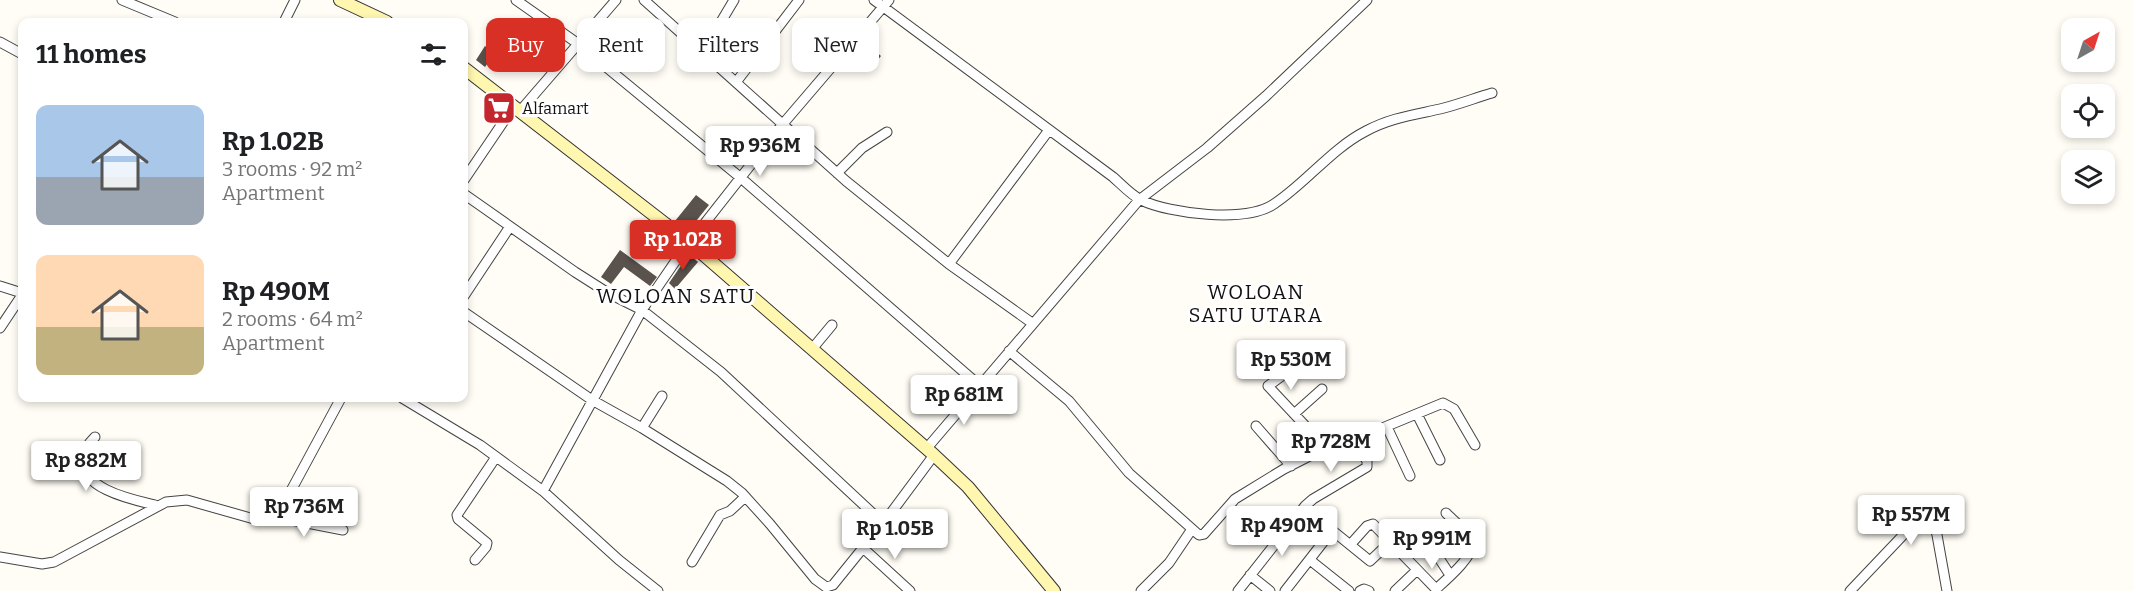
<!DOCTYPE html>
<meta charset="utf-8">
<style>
:root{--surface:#fff;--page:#f6f6f6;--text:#202124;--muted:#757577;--accent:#d93025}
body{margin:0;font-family:Bitter,serif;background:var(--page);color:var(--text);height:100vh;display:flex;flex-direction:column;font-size:22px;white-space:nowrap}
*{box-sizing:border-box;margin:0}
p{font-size:20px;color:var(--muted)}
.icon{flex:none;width:33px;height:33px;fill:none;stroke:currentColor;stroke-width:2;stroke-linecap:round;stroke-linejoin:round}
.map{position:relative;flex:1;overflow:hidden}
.panel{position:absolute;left:18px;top:18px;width:450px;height:384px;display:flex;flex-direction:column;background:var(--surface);border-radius:12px;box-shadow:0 3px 9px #0003}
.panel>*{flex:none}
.banner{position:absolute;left:486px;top:18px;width:570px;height:54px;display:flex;gap:12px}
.needle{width:39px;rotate:39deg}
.buttons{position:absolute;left:2061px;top:18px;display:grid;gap:12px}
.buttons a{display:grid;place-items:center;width:54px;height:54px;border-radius:12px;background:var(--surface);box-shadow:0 3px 9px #0003;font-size:30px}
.price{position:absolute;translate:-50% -51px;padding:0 14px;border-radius:6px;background:#fff;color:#222;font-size:20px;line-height:39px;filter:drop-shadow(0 2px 3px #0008)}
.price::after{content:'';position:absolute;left:50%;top:36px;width:18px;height:14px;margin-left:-9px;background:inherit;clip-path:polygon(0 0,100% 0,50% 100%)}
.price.active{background:var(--accent);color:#fff}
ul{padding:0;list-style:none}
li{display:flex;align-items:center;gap:18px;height:150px;padding:0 18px}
li span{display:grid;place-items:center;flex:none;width:168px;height:120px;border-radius:12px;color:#555}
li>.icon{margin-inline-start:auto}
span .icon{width:72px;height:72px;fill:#fffc;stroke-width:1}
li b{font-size:26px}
h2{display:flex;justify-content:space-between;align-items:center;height:72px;padding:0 18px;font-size:26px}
.pill{padding:0 21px;border-radius:12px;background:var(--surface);box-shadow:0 3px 9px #0003;font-size:21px;line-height:54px}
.pill.active{background:var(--accent);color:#fff}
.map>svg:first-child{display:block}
.building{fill:#5a524d}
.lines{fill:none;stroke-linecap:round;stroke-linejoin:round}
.street-casing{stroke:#444;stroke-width:11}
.secondary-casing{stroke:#333;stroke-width:14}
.street{stroke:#fff;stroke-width:9}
.secondary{stroke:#fff6b0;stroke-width:12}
.labels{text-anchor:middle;stroke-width:6;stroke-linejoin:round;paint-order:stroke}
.poi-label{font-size:16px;fill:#111;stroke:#fff;text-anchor:start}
.quarter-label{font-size:20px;letter-spacing:1.5px;fill:#111;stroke:#fff}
</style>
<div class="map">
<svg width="2134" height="591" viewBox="0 0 2134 591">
<rect width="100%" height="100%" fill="#fffdf5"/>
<path class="building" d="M860 45 865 49 868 45 881 56 872 67 854 51Z
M485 46 495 53 485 67 476 60Z
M696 195 709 205 688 231 675 221Z
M620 250 657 277 650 286 624 267 611 284 601 277Z
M689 254 698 262 675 289 669 283Z"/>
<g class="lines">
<g class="street-casing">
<path id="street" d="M122 0 175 22
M516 0 577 43 741 178 980 386
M644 0 846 181 949 264 1032 323
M874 0 1113 177C1121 184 1131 195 1141 200 1170 214 1246 223 1274 204 1306 183 1331 149 1366 131 1390 118 1413 115 1440 109 1457 105 1475 98 1492 93
M284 22 295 0
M0 42 22 54
M703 52 734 0
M737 81 799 0
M520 111 616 0
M837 173 862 148 887 132
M464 180 514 106
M464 194 575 272 608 293 642 310 721 372 883 523
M949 264 1049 130
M0 286 22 293
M464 296 509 228
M464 312 592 400 642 428 727 481 742 493 770 524 815 579 826 587 833 585 888 517 934 455
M0 328 22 295
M812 349 832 325
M1009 351 1069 401 1129 473 1199 535 1204 534 1235 499 1284 469 1329 446 1375 431 1443 403 1454 409 1475 445
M1302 361 1268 386 1326 448
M402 398 480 445 543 491 619 560 658 591
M1294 414 1322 389
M1417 414 1440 460
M1256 426 1291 466
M1387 427 1410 476
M642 428 662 396
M95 437C90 442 84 449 83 457 78 489 134 500 155 505
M927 448 1139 200 1207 148 1266 96 1367 0
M543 491 642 310 679 256 782 125 889 0
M271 516 343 530
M1350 545 1367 526 1373 524 1436 589C1445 581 1477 554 1472 541 1468 532 1454 521 1446 513
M863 548 910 591
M1433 549 1450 575
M0 557 42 564 54 562 166 502 187 500 254 519 271 516 287 498 341 398
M475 560 486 547 487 543 458 519 457 515 496 457
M1310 560 1349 591
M692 562 720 515 730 511 745 497
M1250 575 1270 591
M1141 591 1169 563 1192 529
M1238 591 1305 506 1313 499 1367 467V461L1353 439
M1285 591 1331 532 1333 531 1370 561 1390 542
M1360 591 1364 589 1369 591
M1395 591 1417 570
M1850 591 1908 530 1914 525 1925 522 1935 528 1937 535 1947 591"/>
</g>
<g class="secondary-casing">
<path id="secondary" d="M340 0 387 22
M464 68 690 243 934 455 968 487 1054 591"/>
</g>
<use href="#street" class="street"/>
<use href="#secondary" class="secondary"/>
</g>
<defs>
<g id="supermarket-square" transform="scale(1.725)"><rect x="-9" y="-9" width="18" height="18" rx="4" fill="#c4262e" stroke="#fff"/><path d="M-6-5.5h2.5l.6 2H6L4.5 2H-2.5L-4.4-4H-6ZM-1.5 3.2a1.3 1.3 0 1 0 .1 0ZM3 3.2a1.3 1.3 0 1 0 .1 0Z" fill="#fff"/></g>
</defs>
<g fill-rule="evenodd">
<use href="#supermarket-square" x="499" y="108"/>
</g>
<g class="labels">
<g class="poi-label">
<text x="522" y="114">Alfamart</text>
</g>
<g class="quarter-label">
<text x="1256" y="299">WOLOAN<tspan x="1256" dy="23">SATU UTARA</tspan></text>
<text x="676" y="303">WOLOAN SATU</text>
</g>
</g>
</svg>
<div class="buttons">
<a><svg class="needle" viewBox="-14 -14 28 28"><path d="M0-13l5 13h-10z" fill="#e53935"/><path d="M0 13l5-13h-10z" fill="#757577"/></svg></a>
<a><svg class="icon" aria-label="locate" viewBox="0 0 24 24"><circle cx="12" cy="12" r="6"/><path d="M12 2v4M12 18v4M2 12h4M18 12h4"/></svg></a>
<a><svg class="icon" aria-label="layers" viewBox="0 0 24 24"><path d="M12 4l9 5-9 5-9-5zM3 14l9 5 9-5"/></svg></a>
</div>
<b class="price" style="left:760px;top:177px">Rp 936M</b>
<b class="price active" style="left:683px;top:271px">Rp 1.02B</b>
<b class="price" style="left:1291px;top:391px">Rp 530M</b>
<b class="price" style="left:964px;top:426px">Rp 681M</b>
<b class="price" style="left:1331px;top:473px">Rp 728M</b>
<b class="price" style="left:86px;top:492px">Rp 882M</b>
<b class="price" style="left:304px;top:538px">Rp 736M</b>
<b class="price" style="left:1911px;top:546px">Rp 557M</b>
<b class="price" style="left:1282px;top:557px">Rp 490M</b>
<b class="price" style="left:895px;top:560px">Rp 1.05B</b>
<b class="price" style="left:1432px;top:570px">Rp 991M</b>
<div class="banner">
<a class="pill active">Buy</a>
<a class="pill">Rent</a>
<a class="pill">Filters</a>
<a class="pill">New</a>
</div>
<section class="panel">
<h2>11 homes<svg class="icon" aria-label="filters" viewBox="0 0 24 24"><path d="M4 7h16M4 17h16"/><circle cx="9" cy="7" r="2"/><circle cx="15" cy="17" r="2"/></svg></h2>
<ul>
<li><span style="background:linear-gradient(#a9c7e8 60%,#9aa5b1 0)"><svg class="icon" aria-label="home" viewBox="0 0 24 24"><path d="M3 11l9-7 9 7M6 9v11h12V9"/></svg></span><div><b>Rp 1.02B</b><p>3 rooms · 92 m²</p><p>Apartment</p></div></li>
<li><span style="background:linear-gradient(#ffd9b3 60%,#c2b280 0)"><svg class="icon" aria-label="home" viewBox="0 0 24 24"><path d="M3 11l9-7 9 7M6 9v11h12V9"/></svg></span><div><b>Rp 490M</b><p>2 rooms · 64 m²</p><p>Apartment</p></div></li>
</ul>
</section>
</div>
